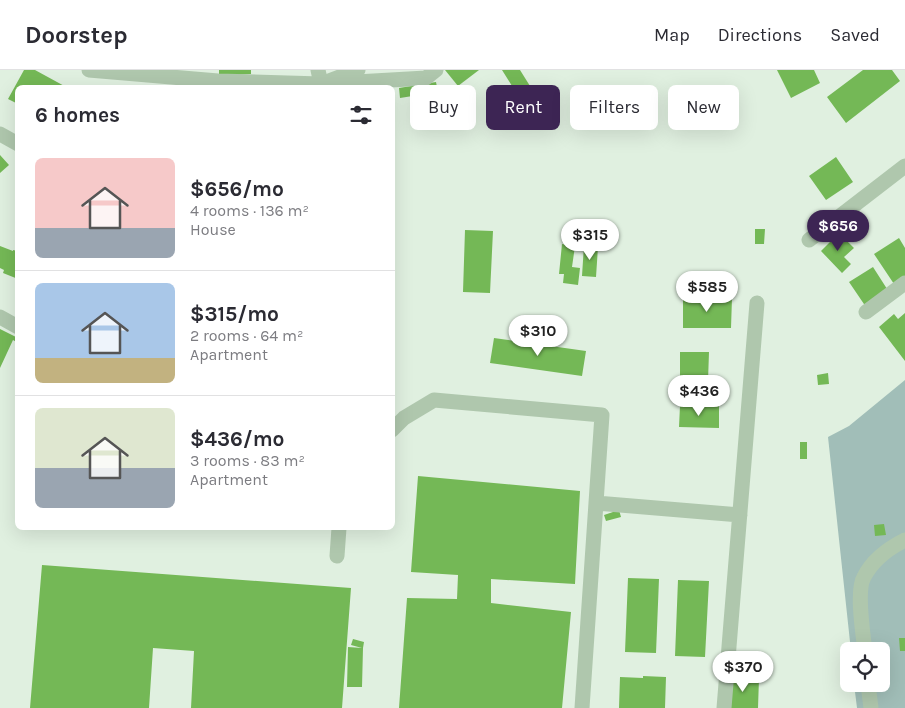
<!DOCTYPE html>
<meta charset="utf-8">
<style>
:root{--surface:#fff;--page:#f2f2f3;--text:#2b2b33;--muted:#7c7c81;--line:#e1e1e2;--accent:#3d2554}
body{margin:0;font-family:Karla,sans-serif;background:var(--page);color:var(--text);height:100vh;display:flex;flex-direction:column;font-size:19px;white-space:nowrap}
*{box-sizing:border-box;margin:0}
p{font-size:16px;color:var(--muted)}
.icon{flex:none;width:28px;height:28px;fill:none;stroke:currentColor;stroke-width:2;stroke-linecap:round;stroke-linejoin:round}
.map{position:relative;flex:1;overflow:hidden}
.side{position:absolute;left:15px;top:15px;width:380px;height:445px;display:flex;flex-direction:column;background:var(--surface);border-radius:8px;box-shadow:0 5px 20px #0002}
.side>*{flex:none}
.top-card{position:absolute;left:410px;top:15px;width:420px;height:45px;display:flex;gap:10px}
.tools{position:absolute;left:840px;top:572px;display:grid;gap:10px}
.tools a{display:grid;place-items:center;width:50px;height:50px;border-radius:8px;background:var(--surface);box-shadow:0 5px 20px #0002;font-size:25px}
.price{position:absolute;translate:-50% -42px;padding:0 11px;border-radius:18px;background:#fff;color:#222;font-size:16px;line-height:32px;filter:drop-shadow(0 1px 2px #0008)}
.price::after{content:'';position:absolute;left:50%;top:30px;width:15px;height:11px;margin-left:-8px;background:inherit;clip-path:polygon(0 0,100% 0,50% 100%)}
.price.selected{background:var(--accent);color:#fff}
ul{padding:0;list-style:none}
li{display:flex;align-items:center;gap:15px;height:125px;padding:0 20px}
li+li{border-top:1px solid var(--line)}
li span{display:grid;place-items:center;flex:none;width:140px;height:100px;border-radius:8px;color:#555}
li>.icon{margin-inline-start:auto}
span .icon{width:60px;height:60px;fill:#fffc;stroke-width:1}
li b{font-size:21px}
h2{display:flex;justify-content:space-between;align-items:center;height:60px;padding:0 20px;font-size:21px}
.tag{padding:0 18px;border-radius:8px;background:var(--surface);box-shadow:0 5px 20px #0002;font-size:18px;line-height:45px}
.tag.selected{background:var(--accent);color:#fff}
header{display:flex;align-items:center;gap:30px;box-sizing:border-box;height:70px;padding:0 25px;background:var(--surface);border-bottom:1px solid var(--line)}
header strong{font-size:24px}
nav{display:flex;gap:28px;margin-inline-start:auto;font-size:18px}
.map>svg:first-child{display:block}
.green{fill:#a1beb8}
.building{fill:#74b856}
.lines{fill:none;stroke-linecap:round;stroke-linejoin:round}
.minor{stroke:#afc7ad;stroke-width:15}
</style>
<header>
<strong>Doorstep</strong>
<nav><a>Map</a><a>Directions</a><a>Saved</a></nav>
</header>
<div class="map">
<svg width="905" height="638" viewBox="0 0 905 638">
<rect width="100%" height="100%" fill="#e0f0e0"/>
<path class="green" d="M905 310V638H857L854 614H881V581H851L828 367 849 356Z"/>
<path class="building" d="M24 0H35L68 18H18V34L8 29Z
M219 0H251V4L219 6Z
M445 0H479L458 16Z
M502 0H520L530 16 517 24Z
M777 0H814L820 13 791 28Z
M863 0H892L900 11 846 53 827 27Z
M436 12 438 22 400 28 399 18Z
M0 85 9 95 0 103Z
M836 87 853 112 826 130 809 106Z
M755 159H765L764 174H755Z
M465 160 493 161 490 223 463 222Z
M839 163 854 178 844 187 851 194 842 203 821 181Z
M566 164H599V172H566Z
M899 168 905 178V207L894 214 874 184Z
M562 174 575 176 572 197 580 198 578 215 563 213 564 204H559Z
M584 175 598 177 596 207 582 206Z
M0 176 13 181V180L18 181V209L3 203 4 200 0 198Z
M873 197 889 222 866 237 849 212Z
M683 228H732L731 258H683Z
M905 243V291L879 257 894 244 898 249Z
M0 259 18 268V273L13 270 0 298Z
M494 268 586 281 582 306 490 293Z
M680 282H709L708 311H680Z
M828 303 829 314 818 315 817 305Z
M680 336H719V358L679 357Z
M800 372H807V389H800Z
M418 406 580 421 575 514 491 509V533L571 542 562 638H399L407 528 457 529 458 505 411 502Z
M619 440 621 447 606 451 604 445Z
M884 454 886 465 875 466 874 455Z
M42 495 351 518 342 638H191L194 581 153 578 149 638H30Z
M628 508 659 509 656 583 625 582Z
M678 510 709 511 705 587 675 586Z
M899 568H905V581H900Z
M353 569 364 572 363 578 362 617H347L348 577 362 578 351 575Z
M643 606 666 607 665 638H619L620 607 643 608Z
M729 607 759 608 758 638H728Z"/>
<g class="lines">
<path class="minor" d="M89 0 218 11 321 14 426 8 436 0
M318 0 321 14 358 0
M0 64 18 74
M809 170 905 96
M866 242 905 213
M0 247 18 257
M392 360 404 348 434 330 602 345 582 638
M596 433 740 445
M337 486 339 458
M865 581C863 564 856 520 864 507 872 491 889 478 905 470
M868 614 871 638
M724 638 757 233"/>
</g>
</svg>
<div class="tools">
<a><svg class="icon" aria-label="locate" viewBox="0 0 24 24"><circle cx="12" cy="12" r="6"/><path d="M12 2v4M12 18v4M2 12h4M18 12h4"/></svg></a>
</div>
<b class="price selected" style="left:838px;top:182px">$656</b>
<b class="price" style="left:590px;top:191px">$315</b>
<b class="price" style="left:707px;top:243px">$585</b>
<b class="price" style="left:538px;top:287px">$310</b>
<b class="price" style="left:699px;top:347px">$436</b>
<b class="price" style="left:743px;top:623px">$370</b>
<div class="top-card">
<a class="tag">Buy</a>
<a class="tag selected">Rent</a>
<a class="tag">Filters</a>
<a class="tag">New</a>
</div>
<section class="side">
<h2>6 homes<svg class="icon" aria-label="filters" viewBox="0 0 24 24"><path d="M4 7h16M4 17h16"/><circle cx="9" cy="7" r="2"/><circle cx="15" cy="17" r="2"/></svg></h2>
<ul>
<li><span style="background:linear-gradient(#f6c9c9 70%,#9aa5b1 0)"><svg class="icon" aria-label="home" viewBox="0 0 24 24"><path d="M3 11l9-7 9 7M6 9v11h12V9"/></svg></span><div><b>$656/mo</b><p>4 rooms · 136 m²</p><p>House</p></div></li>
<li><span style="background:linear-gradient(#a9c7e8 75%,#c2b280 0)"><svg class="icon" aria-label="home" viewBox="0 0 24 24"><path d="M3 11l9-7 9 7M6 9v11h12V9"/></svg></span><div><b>$315/mo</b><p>2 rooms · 64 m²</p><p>Apartment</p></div></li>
<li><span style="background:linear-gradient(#dfe7d0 60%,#9aa5b1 0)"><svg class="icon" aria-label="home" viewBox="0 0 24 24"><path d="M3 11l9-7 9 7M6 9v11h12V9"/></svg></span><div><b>$436/mo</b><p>3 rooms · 83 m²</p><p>Apartment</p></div></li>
</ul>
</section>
</div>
